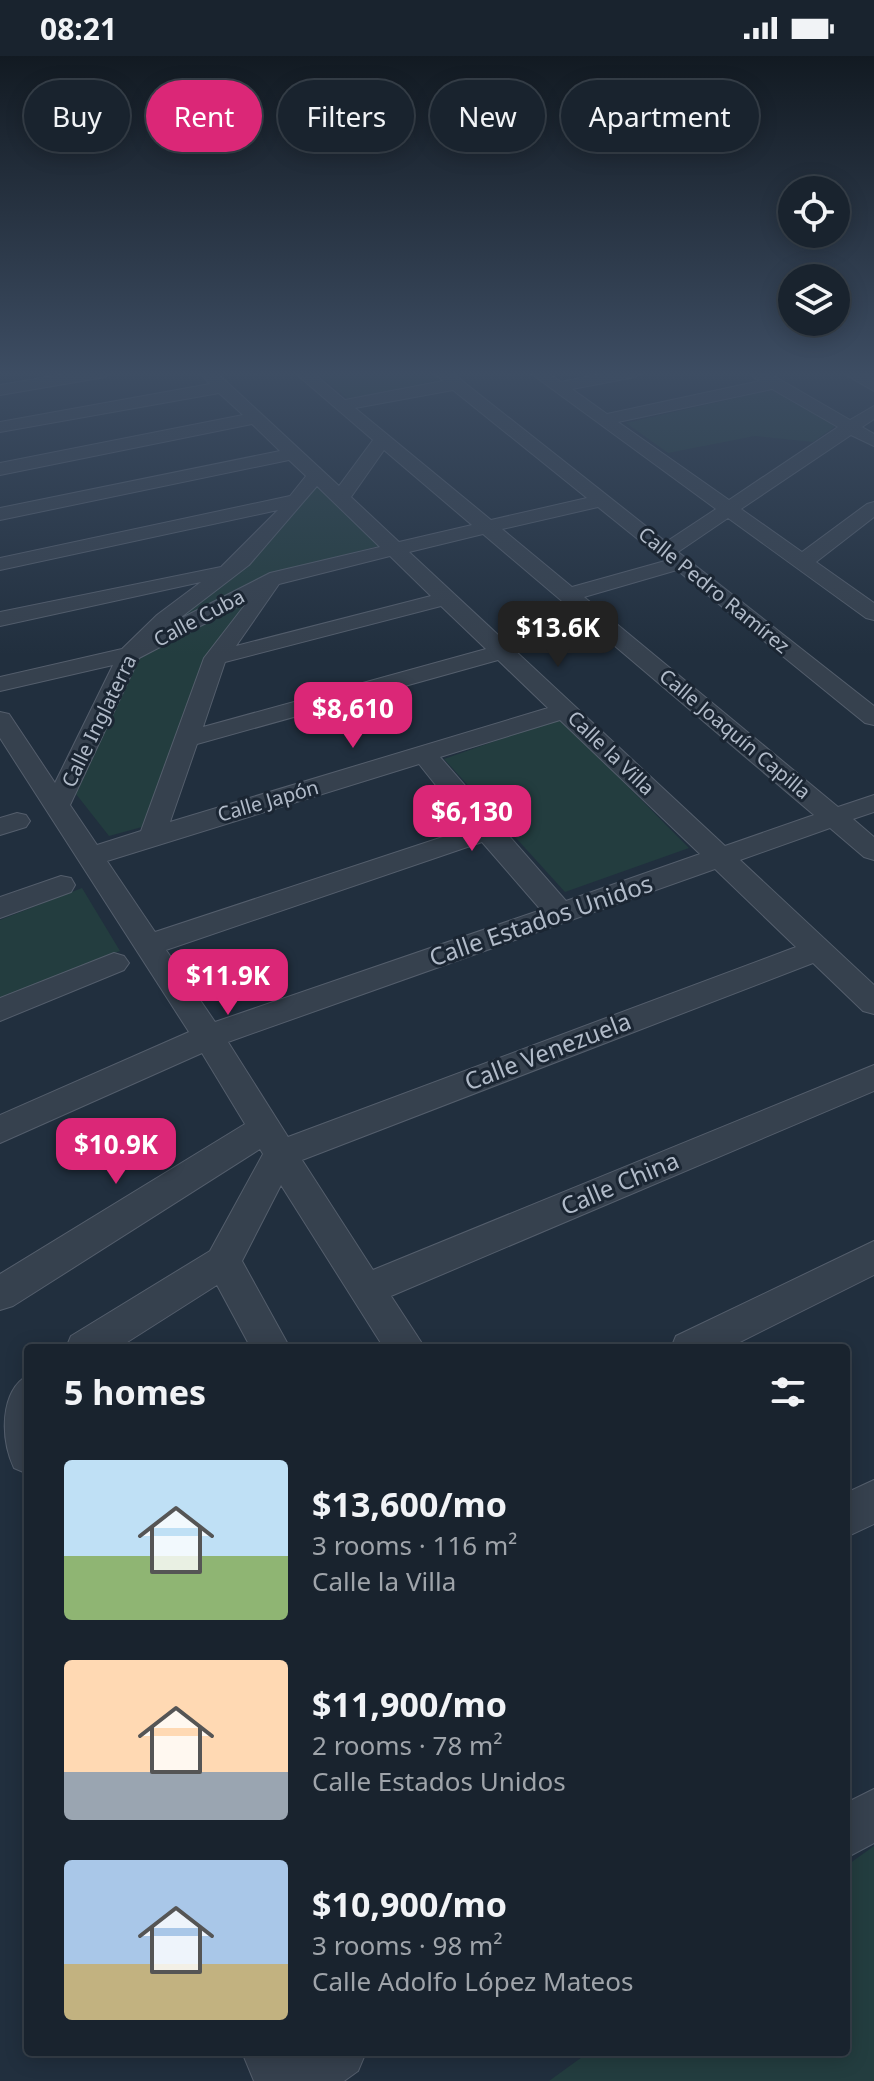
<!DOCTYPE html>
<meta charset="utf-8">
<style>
:root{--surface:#19232e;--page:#222b36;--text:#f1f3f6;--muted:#9fa4aa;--line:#37404a;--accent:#db2777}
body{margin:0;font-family:"Noto Sans",sans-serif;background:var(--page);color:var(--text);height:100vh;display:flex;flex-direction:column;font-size:30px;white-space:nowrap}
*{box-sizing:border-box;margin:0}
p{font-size:26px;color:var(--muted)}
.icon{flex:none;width:44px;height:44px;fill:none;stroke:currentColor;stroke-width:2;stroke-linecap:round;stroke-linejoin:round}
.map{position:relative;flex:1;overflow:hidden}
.sheet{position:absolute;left:24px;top:1288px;width:826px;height:712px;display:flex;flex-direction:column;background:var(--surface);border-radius:8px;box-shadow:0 4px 20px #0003,0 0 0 2px var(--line)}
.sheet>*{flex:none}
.guide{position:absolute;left:24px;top:24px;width:826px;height:72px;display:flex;gap:16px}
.controls{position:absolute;left:778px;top:120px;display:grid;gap:16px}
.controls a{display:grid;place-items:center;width:72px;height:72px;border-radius:50%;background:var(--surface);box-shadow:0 4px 20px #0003,0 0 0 2px var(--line);font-size:40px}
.price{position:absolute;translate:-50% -68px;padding:0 18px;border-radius:16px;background:var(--accent);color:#fff;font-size:26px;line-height:52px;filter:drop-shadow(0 2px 4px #0008)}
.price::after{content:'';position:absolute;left:50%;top:48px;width:24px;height:18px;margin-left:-12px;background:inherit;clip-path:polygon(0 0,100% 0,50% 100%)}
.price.selected{background:#222;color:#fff}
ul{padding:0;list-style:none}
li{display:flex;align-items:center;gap:24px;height:200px;padding:0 40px}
li span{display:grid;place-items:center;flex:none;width:224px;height:160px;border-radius:8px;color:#555}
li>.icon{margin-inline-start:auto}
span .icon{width:96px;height:96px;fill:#fffc;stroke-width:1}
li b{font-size:34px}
h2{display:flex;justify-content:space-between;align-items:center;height:96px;padding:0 40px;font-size:34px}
.tag{padding:0 28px;border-radius:36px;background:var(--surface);box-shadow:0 4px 20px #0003,0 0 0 2px var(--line);font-size:28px;line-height:72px}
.tag.selected{background:var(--accent);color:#fff}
.status{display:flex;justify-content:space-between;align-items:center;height:56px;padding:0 40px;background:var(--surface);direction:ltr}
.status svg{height:22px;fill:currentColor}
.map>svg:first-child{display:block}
.green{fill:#233d3f}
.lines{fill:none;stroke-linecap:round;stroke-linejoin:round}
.minor-casing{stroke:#545e6c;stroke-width:2}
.minor{fill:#36414e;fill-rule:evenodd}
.labels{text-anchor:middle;stroke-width:6;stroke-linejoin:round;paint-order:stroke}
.far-street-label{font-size:20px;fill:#b1bbc9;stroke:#1b2633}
.street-label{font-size:24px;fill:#b1bbc9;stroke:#1b2633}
</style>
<div class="status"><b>08:21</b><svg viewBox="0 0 49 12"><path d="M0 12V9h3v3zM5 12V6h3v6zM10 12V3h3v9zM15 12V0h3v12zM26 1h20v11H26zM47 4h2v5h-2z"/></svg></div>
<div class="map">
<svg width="874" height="2025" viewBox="0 0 874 2025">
<rect width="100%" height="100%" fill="#212f3e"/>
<path class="green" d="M316 316H430L440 324 348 343Z
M771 334 837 369 813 386 755 380 668 397 626 367Z
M317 428 379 490 278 516 165 573 248 511Z
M258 535 211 597 142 771 109 780 76 738 139 598Z
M560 662 689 792 565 836 444 703Z
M82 832 120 895 0 942V864Z
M874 1790V2025H549L589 1996H846V1810Z"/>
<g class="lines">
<g class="minor-casing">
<path id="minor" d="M77 316H113L105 321 0 339V329Z
M199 316H216L339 430 373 384 294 316H312L345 344 443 325 433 316H451L666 486 716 453 529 316H547L561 326 611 316H643L635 321 572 333 607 358 760 325 753 321 752 316H767L850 364 874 350V363L862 371 874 378V390L851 379 741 453 802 496 867 448 874 446V461L816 506 874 547V564L866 562 728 462 678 496 874 650V669L865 667 677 514 584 541 838 751 874 739V756L853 763 874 781V804L864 801 830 772 740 804 874 929V958L863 955 813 907 302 1104 373 1214 874 1009V1035L391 1240 425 1292H384L281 1129 242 1205 290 1292H251L217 1229 118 1292H66L71 1280 210 1195 263 1098 260 1093 13 1250 0 1254V1218L245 1068 202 997 0 1087V1059L189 976 0 682V656L9 658 55 727 113 609 0 635V621L122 593 157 559 201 526 0 570V556L221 511 278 454 0 514V502L290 440 306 420 289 404 0 464V452L280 395 252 368 0 419V407L243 359 219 337 0 376V366L210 328ZM772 333 838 371 729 444 618 366ZM453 334 587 442 491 464 355 352ZM384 394 472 469 399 486 351 441ZM317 430 380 491 270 517 176 565 249 509ZM598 451 665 505 572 531 502 473ZM483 478 814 759 725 790 409 496ZM390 500 431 540 236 590 279 528ZM248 545 204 602 141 775 97 789 70 749 139 602ZM441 550 486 593 203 671 225 606ZM498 604 548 652 170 766 197 688ZM560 664 700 798 566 845 440 701ZM419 708 470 772 155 876 107 805ZM482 786 541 854 215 966 166 894ZM715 813 796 891 288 1081 228 986Z
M841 316H861L874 323V335Z
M17 757 26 759 30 765 26 771 0 779V762Z
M61 820 71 822 75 829 71 836 0 862V841Z
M114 897 124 900 129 907 124 914 0 965V942Z
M874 1185V1219L728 1292H671L676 1280Z
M28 1319V1418L14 1412C0 1382 0 1335 28 1319Z
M874 1424V1468L846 1481V1437Z
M874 1733V1787L846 1802V1747Z
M242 1996H366L358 2015 344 2025H254Z"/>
</g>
<use href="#minor" class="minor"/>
</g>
<linearGradient id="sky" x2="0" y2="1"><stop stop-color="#121a22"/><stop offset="0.53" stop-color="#3d4d63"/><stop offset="1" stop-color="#3d4d63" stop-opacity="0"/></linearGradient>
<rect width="874" height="599" fill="url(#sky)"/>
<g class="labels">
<g class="far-street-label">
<text transform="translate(714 534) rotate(39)" y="7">Calle Pedro Ramírez</text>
<text transform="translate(199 562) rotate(-28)" y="7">Calle Cuba</text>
<text transform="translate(99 665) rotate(-64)" y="7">Calle Inglaterra</text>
<text transform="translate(735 678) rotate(40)" y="7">Calle Joaquín Capilla</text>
<text transform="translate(611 697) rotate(44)" y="7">Calle la Villa</text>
<text transform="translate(268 745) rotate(-16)" y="7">Calle Japón</text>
</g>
<g class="street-label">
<text transform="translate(541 865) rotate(-19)" y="8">Calle Estados Unidos</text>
<text transform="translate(548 996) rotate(-21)" y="8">Calle Venezuela</text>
<text transform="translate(620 1128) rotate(-23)" y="8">Calle China</text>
</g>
</g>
</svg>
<div class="controls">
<a><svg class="icon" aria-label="locate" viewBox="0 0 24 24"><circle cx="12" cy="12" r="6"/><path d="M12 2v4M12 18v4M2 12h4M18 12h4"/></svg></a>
<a><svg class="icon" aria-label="layers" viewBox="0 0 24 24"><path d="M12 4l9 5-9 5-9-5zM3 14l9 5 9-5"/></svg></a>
</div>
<b class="price selected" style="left:558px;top:613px">$13.6K</b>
<b class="price" style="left:353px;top:694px">$8,610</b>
<b class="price" style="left:472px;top:797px">$6,130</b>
<b class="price" style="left:228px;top:961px">$11.9K</b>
<b class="price" style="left:116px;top:1130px">$10.9K</b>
<div class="guide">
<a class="tag">Buy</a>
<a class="tag selected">Rent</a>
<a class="tag">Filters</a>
<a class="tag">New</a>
<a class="tag">Apartment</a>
</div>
<section class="sheet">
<h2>5 homes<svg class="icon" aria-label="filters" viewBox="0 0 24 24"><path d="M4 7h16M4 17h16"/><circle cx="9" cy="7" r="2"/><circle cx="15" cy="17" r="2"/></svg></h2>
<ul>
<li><span style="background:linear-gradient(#bfe0f5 60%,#8fb573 0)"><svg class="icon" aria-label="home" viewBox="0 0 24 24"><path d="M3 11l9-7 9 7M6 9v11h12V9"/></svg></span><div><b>$13,600/mo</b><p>3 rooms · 116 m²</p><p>Calle la Villa</p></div></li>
<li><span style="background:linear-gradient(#ffd9b3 70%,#9aa5b1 0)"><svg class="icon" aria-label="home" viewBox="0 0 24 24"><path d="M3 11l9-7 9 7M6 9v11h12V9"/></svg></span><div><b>$11,900/mo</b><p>2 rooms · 78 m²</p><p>Calle Estados Unidos</p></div></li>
<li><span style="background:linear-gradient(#a9c7e8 65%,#c2b280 0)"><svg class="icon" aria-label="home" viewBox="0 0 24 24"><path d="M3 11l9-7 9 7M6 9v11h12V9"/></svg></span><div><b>$10,900/mo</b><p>3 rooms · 98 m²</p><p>Calle Adolfo López Mateos</p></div></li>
</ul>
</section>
</div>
